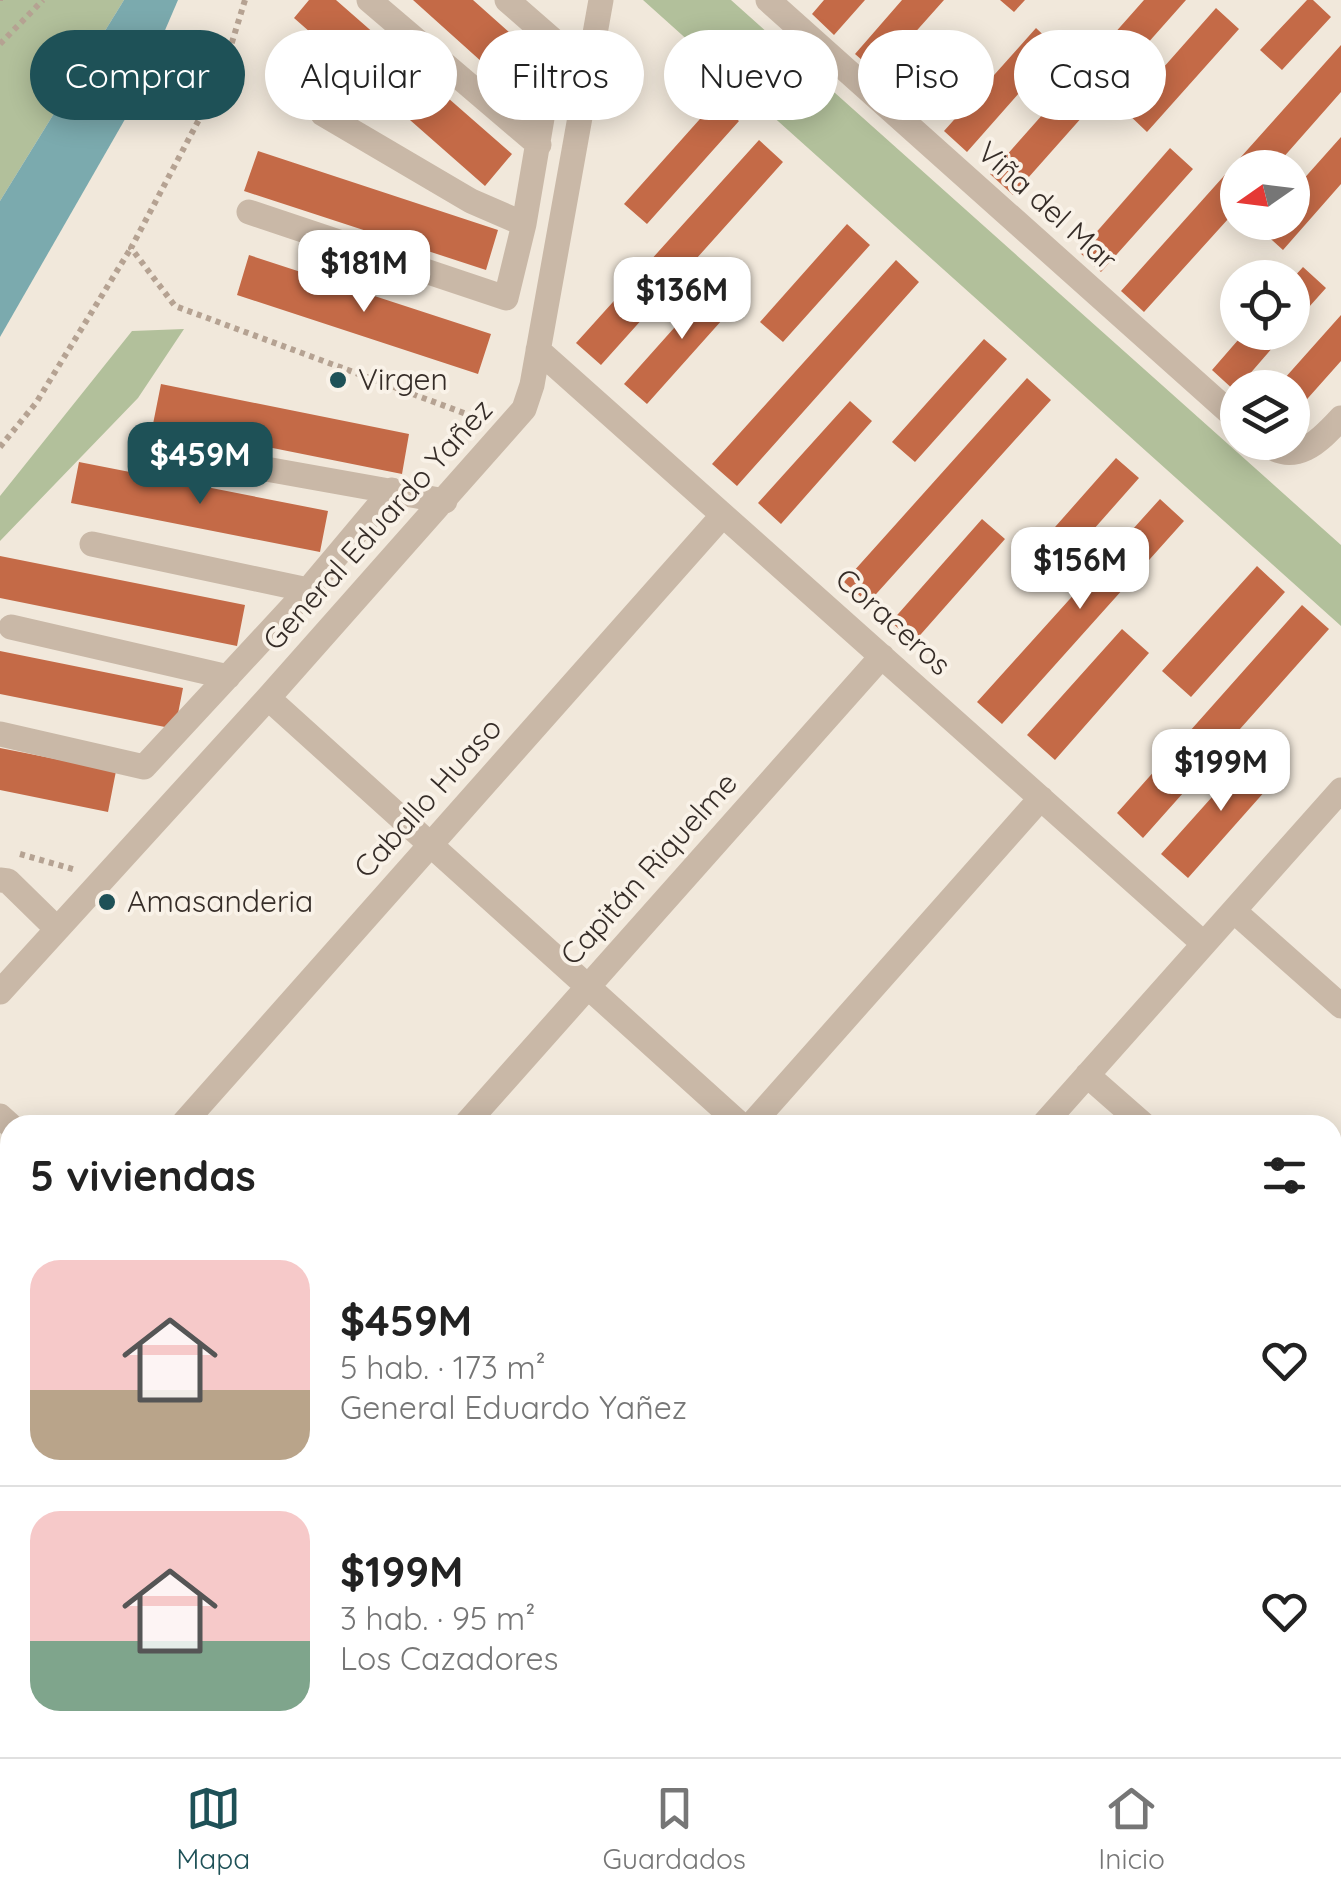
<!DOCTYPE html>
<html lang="es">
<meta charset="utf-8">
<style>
:root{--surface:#fff;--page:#f2f2f2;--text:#222;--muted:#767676;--line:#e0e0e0;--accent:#1e5157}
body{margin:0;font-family:Quicksand,sans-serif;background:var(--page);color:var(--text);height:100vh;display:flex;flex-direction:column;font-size:38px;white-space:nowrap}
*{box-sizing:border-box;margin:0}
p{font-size:32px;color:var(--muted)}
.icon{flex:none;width:55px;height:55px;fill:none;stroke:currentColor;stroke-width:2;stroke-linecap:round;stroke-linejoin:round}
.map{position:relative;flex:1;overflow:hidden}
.sheet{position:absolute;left:0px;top:1115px;width:1342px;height:642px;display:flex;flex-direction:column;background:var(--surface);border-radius:30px 30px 0 0;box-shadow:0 5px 25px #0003}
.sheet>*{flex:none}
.banner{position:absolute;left:30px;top:30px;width:1282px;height:90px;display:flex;gap:20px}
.needle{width:65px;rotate:256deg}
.buttons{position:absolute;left:1220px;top:150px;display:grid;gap:20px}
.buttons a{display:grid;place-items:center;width:90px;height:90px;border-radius:50%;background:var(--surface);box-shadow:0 5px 25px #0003;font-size:50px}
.price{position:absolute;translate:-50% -85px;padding:0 22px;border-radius:20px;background:#fff;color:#222;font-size:32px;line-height:65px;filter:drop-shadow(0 2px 5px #0008)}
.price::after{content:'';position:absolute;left:50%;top:60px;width:30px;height:22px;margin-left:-15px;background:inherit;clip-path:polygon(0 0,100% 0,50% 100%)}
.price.selected{background:var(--accent);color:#fff}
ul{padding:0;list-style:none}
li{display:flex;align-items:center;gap:30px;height:250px;padding:0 30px}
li+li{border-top:2px solid var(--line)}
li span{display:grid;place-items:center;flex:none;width:280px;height:200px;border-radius:30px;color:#555}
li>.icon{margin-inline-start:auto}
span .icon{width:120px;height:120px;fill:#fffc;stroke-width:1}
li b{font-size:42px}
h2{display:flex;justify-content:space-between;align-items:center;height:120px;padding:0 30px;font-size:42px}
.chip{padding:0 35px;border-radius:45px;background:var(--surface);box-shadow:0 5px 25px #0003;font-size:35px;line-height:90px}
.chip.selected{background:var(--accent);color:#fff}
.tab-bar{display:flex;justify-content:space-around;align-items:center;height:140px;border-top:2px solid var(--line);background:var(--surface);font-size:28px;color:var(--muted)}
.tab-bar a{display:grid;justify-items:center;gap:5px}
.tab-bar .selected{color:var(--accent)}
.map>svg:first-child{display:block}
.green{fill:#b2c09b}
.water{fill:#7baaae}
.building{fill:#c46a47}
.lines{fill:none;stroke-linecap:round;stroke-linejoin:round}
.path{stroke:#b5a292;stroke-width:6;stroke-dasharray:5 5;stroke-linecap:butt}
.minor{stroke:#c9b8a7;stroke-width:25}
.major{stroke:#786559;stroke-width:25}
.poi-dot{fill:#1e5157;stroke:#f9f2e8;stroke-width:4}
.labels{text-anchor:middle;stroke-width:8;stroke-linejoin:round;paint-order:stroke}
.street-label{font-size:30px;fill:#362d28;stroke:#f9f2e8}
.poi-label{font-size:30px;fill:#362d28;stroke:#f9f2e8;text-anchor:start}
</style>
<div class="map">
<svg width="1341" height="1757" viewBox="0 0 1341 1757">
<rect width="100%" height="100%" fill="#f1e8db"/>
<path class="green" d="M0 0H124L0 201Z
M643 0H731L1341 545V626Z
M184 329 138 398 0 541V496L132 331Z"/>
<path class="water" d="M124 0H178L132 107 0 337V201Z"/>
<path class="building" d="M309 0H336L512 154 485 186 294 18Z
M413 0H473L539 59 512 89Z
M824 0H865L834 35 812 14Z
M902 0H944L878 74 855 54Z
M1000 0H1025L1014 12Z
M1144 0H1186L1013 195 990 174Z
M1307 0H1313L1331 17 1282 70 1260 50Z
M1216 8 1239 29 1147 132 1125 111Z
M1036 28 1058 49 967 152 944 131Z
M1341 45V92L1274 168H1238V208L1144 312 1121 291Z
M716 101 739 121 647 224 624 204Z
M1341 137V184L1283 250 1260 229 1266 222H1292V192Z
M759 140 783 162 601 365 576 343Z
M1170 148 1193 169 1101 272 1079 252Z
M258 151 498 230 486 270 244 191Z
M847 224 870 245 783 342 760 322Z
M249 255 491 334 478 374 237 295Z
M896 260 919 282 737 486 712 464Z
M1303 267 1326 288 1292 326V279Z
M716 281 739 301 647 404 624 384Z
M1341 315V361L1292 416V388H1276Z
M1245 332H1286L1235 391 1212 370Z
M984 339 1007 359 915 462 892 442Z
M1027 378 1051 400 868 603 844 582Z
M161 384 409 434 402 474 153 424Z
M850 401 872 421 781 524 758 503Z
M1116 458 1139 478 1048 581 1025 561Z
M79 462 328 511 320 552 71 503Z
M1160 499 1184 521 1002 724 977 702Z
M982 519 1005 539 914 642 891 622Z
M0 556 245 605 237 646 0 598Z
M1257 566 1285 592 1191 697 1162 671Z
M1302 605 1329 629 1143 838 1117 813Z
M1122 629 1149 653 1055 760 1027 735Z
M0 651 183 688 175 729 0 694Z
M0 748 116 771 108 812 0 790Z
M1255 749 1281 773 1188 878 1161 854Z
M0 1171H10V1379L0 1380Z
M0 1423H10V1631H0Z
M963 1748H997L993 1757H959Z
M1029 1748H1062L1059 1757H1025Z
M1156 1748H1190L1186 1757H1152Z
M1219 1748H1235L1258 1757H1215Z"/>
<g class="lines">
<path class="path" d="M245 0 221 78 131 248 175 306 480 419
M0 1V0
M0 44 43 0
M0 447 36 403 131 248
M20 854 76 870"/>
<path class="minor" d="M369 0 539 145
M768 0 1238 420
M323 114 471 201 524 224
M249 212 506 298 524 224 555 42 507 0
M538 350 1204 944
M1263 442C1295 467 1319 442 1341 418
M154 449 445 501
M92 544 308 590
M11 627 228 677
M268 698 741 1125
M0 734 144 767 308 590 392 490
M0 880 8 881 57 929
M1234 911 1341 1006
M0 992 268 698 524 409 532 385 601 0
M1087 1075 1144 1125
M0 1116 10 1125
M182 1125 723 515
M465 1125 882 656
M751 1125 1041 798
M1043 1125 1341 790
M1332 1290 1341 1298
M0 1393H10
M1332 1537 1341 1527
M1296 1748 1306 1757"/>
<path class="major" d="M0 1685H10
M617 1748 653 1757"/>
</g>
<g class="poi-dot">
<circle cx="338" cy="380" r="10"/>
<circle cx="107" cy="902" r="10"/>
</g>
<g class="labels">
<g class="street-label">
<text transform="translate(1047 206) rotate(42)" y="10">Viña del Mar</text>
<text transform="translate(378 525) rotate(-48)" y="10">General Eduardo Yañez</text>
<text transform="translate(893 622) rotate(42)" y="10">Coraceros</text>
<text transform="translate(428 798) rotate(-48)" y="10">Caballo Huaso</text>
<text transform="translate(649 869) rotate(-48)" y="10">Capitán Riquelme</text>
</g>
<g class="poi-label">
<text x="358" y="390">Virgen</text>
<text x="127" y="912">Amasanderia</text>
</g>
</g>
</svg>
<div class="buttons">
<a><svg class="needle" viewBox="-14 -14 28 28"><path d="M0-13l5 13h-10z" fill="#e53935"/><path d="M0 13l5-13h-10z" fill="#767676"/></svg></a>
<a><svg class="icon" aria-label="locate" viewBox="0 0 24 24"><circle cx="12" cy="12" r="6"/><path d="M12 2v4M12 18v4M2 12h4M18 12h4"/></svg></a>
<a><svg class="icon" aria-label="layers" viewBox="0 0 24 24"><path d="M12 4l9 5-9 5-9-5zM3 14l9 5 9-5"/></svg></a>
</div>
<b class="price" style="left:364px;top:315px">$181M</b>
<b class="price" style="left:682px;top:342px">$136M</b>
<b class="price selected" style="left:200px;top:507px">$459M</b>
<b class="price" style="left:1080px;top:612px">$156M</b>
<b class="price" style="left:1221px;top:814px">$199M</b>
<div class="banner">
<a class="chip selected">Comprar</a>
<a class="chip">Alquilar</a>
<a class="chip">Filtros</a>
<a class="chip">Nuevo</a>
<a class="chip">Piso</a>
<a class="chip">Casa</a>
</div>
<section class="sheet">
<h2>5 viviendas<svg class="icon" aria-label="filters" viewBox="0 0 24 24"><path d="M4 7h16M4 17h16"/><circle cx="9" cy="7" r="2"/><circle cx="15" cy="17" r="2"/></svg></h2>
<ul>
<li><span style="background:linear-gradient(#f6c9c9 65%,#b9a48a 0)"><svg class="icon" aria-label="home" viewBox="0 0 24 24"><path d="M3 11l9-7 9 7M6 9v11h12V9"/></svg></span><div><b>$459M</b><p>5 hab. · 173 m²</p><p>General Eduardo Yañez</p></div><svg class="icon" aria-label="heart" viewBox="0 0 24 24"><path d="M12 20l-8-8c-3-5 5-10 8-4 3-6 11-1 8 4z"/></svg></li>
<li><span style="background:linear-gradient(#f6c9c9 65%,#7fa58c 0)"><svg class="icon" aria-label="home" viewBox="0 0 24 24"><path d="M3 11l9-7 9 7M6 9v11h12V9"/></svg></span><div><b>$199M</b><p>3 hab. · 95 m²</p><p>Los Cazadores</p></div><svg class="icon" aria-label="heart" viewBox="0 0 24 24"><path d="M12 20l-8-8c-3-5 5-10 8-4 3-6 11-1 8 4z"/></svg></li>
</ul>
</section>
</div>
<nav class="tab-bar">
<a class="selected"><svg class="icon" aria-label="map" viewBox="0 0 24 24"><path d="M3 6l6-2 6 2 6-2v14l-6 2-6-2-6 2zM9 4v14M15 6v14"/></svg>Mapa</a>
<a><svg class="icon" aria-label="saved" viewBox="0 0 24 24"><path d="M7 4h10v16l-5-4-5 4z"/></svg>Guardados</a>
<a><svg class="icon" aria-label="home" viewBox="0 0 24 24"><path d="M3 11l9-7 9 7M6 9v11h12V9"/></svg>Inicio</a>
</nav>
